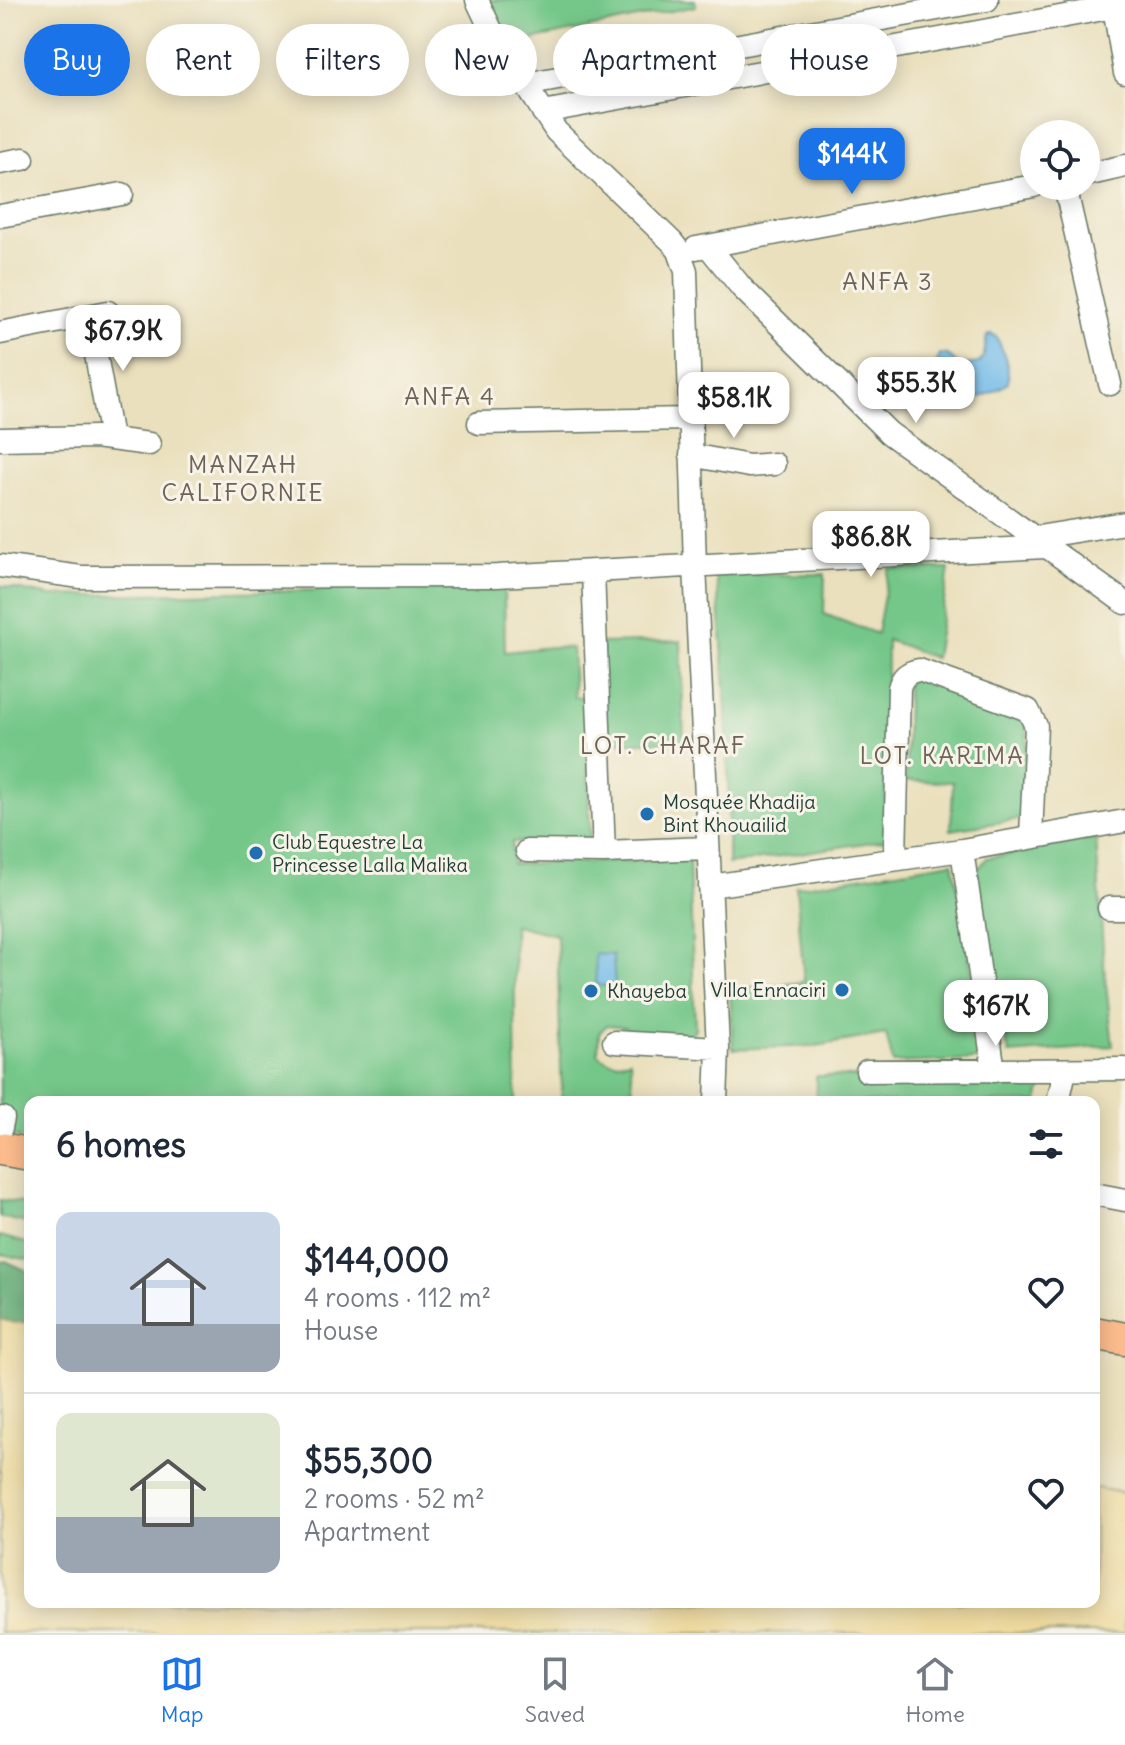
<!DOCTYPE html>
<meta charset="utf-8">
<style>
:root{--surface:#fff;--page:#f2f2f3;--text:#1f2937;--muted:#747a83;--line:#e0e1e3;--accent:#1a73e8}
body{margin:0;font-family:Delius,sans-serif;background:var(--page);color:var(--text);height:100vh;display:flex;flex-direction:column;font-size:30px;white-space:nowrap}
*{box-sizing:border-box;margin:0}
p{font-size:26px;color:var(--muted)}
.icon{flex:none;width:44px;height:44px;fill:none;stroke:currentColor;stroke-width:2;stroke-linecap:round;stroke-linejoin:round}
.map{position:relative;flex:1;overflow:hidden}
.drawer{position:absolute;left:24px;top:1096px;width:1076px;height:512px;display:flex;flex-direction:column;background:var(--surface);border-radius:16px;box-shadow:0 4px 20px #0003}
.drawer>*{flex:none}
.hud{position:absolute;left:24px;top:24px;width:1078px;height:72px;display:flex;gap:16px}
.buttons{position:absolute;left:1020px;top:120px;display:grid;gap:16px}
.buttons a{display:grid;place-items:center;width:80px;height:80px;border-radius:50%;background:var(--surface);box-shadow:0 4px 20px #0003;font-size:40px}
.price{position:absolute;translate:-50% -68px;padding:0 18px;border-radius:16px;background:#fff;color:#222;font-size:26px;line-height:52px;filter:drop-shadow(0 2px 4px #0008)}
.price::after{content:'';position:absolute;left:50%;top:48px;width:24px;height:18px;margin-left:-12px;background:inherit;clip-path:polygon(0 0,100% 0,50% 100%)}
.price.current{background:var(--accent);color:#fff}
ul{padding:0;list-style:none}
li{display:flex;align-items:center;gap:24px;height:200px;padding:0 32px}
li+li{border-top:2px solid var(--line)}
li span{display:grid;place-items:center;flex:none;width:224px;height:160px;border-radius:16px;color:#555}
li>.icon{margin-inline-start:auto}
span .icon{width:96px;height:96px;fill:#fffc;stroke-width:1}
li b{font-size:34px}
h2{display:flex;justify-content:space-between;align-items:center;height:96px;padding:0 32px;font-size:34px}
.tag{padding:0 28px;border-radius:36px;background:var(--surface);box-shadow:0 4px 20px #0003;font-size:28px;line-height:72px}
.tag.current{background:var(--accent);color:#fff}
.dock{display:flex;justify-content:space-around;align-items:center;height:112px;border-top:2px solid var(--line);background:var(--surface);font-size:22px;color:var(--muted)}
.dock a{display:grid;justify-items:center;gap:4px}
.dock .current{color:var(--accent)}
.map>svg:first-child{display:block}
.green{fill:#75c789;stroke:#4a825e;stroke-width:2}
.forest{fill:#60ac75;stroke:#407454;stroke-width:2}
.sand{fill:#eeda9e;stroke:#868c69;stroke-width:2}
.water{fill:#70bae9;stroke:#487c8e;stroke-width:2}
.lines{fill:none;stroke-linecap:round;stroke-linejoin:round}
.minor-casing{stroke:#667664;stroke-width:25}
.highway-casing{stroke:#667664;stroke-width:35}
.minor{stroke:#fff;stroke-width:22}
.highway{stroke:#fbbb8c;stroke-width:32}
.poi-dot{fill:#1f6fb2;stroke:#f7f3e8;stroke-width:3}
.labels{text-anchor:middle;stroke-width:6;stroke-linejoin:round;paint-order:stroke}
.poi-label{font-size:20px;fill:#1f3d34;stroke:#f7f3e8;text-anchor:start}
.quarter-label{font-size:24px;letter-spacing:2px;fill:#6d6356;stroke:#f7f3e8}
</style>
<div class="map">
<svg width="1125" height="1633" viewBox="0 0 1125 1633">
<rect width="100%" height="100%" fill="#f7f3e8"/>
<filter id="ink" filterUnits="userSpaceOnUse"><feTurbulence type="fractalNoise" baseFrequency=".0125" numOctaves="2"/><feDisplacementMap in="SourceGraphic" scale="16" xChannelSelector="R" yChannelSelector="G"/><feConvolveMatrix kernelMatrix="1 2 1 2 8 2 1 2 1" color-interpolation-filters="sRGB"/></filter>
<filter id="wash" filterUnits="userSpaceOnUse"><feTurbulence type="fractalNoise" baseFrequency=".006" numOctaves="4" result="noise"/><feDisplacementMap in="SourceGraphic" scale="32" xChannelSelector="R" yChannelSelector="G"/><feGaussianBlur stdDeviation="1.8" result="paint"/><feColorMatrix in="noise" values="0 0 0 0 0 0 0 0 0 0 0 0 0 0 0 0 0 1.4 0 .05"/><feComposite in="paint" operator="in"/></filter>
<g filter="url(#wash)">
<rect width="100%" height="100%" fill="#eae0bd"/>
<path class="green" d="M477 0H695L696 6 501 46Z
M889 568 949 569 935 658 887 640 885 840 728 864C730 768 726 671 716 575L825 574 824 614 877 634Z
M0 586 51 596 504 586 505 652 551 647 572 648 574 697H586L590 842H512V864L689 860 695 1029 691 1034 635 1035 625 1027 607 1025 599 1033 598 1054C609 1064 616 1063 630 1060L634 1102H562L557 935 514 925 516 1102H30V1139L0 1135Z
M681 641 684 742H605L601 643Z
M915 675 1021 714 1027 727 1026 818 951 830 953 782 906 781 907 679Z
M1096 838 1104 966 1113 1046 1009 1054 975 873 987 858Z
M953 862 985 1050 976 1060 893 1063 886 1034 816 1046 733 1049 730 989 804 982 796 887Z
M816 1076 985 1080 1042 1085 1038 1102H816Z
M0 1200 30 1204V1224L0 1217Z
M0 1236 30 1244V1260L0 1254Z"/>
<path class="forest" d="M6 1261 30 1272V1322L14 1323 0 1319V1262Z"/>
<path class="sand" d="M0 1319 14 1323 30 1322V1602H1094V1488L1125 1493V1633H0Z"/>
<path class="water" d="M991 334 996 336C1003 350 1010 366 1008 383 985 399 958 408 934 388L932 375 940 354 948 355 959 366 979 363 984 355 987 336Z
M595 954 613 955 615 985 600 986 596 982Z"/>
</g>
<g filter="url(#ink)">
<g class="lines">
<g class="minor-casing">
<path id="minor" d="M477 0 494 36 556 131 672 242 679 251 686 271 695 566 718 1048 716 1102
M1114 7 1125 73
M525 84 987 0
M543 112 1125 5
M0 163 23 159
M1086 175 1125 166
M1065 186 1110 384
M0 216 122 194
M708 246 742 288 889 433 1125 603
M696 248 1034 186
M89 316 111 438
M0 333 108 312
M479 423 690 419
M0 439 95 437 149 444
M691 455 749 466 774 464
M1032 538 1125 523
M0 566 81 577 497 576 1045 547
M593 572 604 852 708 848
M962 850 994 1071
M527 851 604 852
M895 858 899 688C902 677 907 672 919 670L1028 710 1036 726 1031 836
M710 886 962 850 1125 821
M1109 908H1125
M614 1042 718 1048
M867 1071 1125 1069
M1058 1102 1065 1071
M0 1132 3 1118
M1094 1194 1125 1200"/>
</g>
<g class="highway-casing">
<path id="highway" d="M0 1149 30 1154
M1094 1333 1125 1339"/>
</g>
<use href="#minor" class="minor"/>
<use href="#highway" class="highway"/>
</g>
</g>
<g class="poi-dot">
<circle cx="647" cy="814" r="8"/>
<circle cx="256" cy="853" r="8"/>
<circle cx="842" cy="990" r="8"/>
<circle cx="591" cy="991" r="8"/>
</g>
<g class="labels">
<g class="poi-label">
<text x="663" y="809">Mosquée Khadija<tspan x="663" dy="23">Bint Khouailid</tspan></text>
<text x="272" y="849">Club Equestre La<tspan x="272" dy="23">Princesse Lalla Malika</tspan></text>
<text x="826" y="997" text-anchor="end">Villa Ennaciri</text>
<text x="607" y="998">Khayeba</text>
</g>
<g class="quarter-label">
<text x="888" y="290">ANFA 3</text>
<text x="450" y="405">ANFA 4</text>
<text x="243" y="473">MANZAH<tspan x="243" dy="28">CALIFORNIE</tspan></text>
<text x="663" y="754">LOT. CHARAF</text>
<text x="942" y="764">LOT. KARIMA</text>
</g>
</g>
</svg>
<div class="buttons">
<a><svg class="icon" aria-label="locate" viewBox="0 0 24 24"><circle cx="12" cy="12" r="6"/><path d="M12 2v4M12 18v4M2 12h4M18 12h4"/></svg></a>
</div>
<b class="price current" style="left:852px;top:196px">$144K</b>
<b class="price" style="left:123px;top:373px">$67.9K</b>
<b class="price" style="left:916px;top:425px">$55.3K</b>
<b class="price" style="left:734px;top:440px">$58.1K</b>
<b class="price" style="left:871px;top:579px">$86.8K</b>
<b class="price" style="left:996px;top:1048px">$167K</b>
<div class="hud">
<a class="tag current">Buy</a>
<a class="tag">Rent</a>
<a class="tag">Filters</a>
<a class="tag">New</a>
<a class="tag">Apartment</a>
<a class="tag">House</a>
</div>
<section class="drawer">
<h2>6 homes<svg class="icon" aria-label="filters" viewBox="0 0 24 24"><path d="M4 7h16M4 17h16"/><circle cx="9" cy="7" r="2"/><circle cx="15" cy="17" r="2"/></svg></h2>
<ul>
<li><span style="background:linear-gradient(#c9d6e8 70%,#9aa5b1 0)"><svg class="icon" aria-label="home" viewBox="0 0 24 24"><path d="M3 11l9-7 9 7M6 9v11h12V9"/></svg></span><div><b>$144,000</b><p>4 rooms · 112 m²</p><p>House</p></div><svg class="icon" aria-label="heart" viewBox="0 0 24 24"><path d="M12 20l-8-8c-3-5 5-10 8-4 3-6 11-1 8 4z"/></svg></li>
<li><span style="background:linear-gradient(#dfe7d0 65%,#9aa5b1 0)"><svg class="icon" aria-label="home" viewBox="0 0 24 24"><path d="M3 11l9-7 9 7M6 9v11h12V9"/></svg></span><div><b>$55,300</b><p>2 rooms · 52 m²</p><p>Apartment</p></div><svg class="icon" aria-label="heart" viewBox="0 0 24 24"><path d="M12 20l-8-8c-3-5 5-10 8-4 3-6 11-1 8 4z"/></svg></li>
</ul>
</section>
</div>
<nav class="dock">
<a class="current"><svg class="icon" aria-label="map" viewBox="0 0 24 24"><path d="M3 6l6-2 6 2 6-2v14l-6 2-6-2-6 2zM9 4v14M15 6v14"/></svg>Map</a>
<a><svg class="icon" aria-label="saved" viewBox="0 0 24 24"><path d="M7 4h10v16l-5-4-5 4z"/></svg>Saved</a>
<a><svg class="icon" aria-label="home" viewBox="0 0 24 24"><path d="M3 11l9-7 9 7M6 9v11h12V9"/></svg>Home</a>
</nav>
